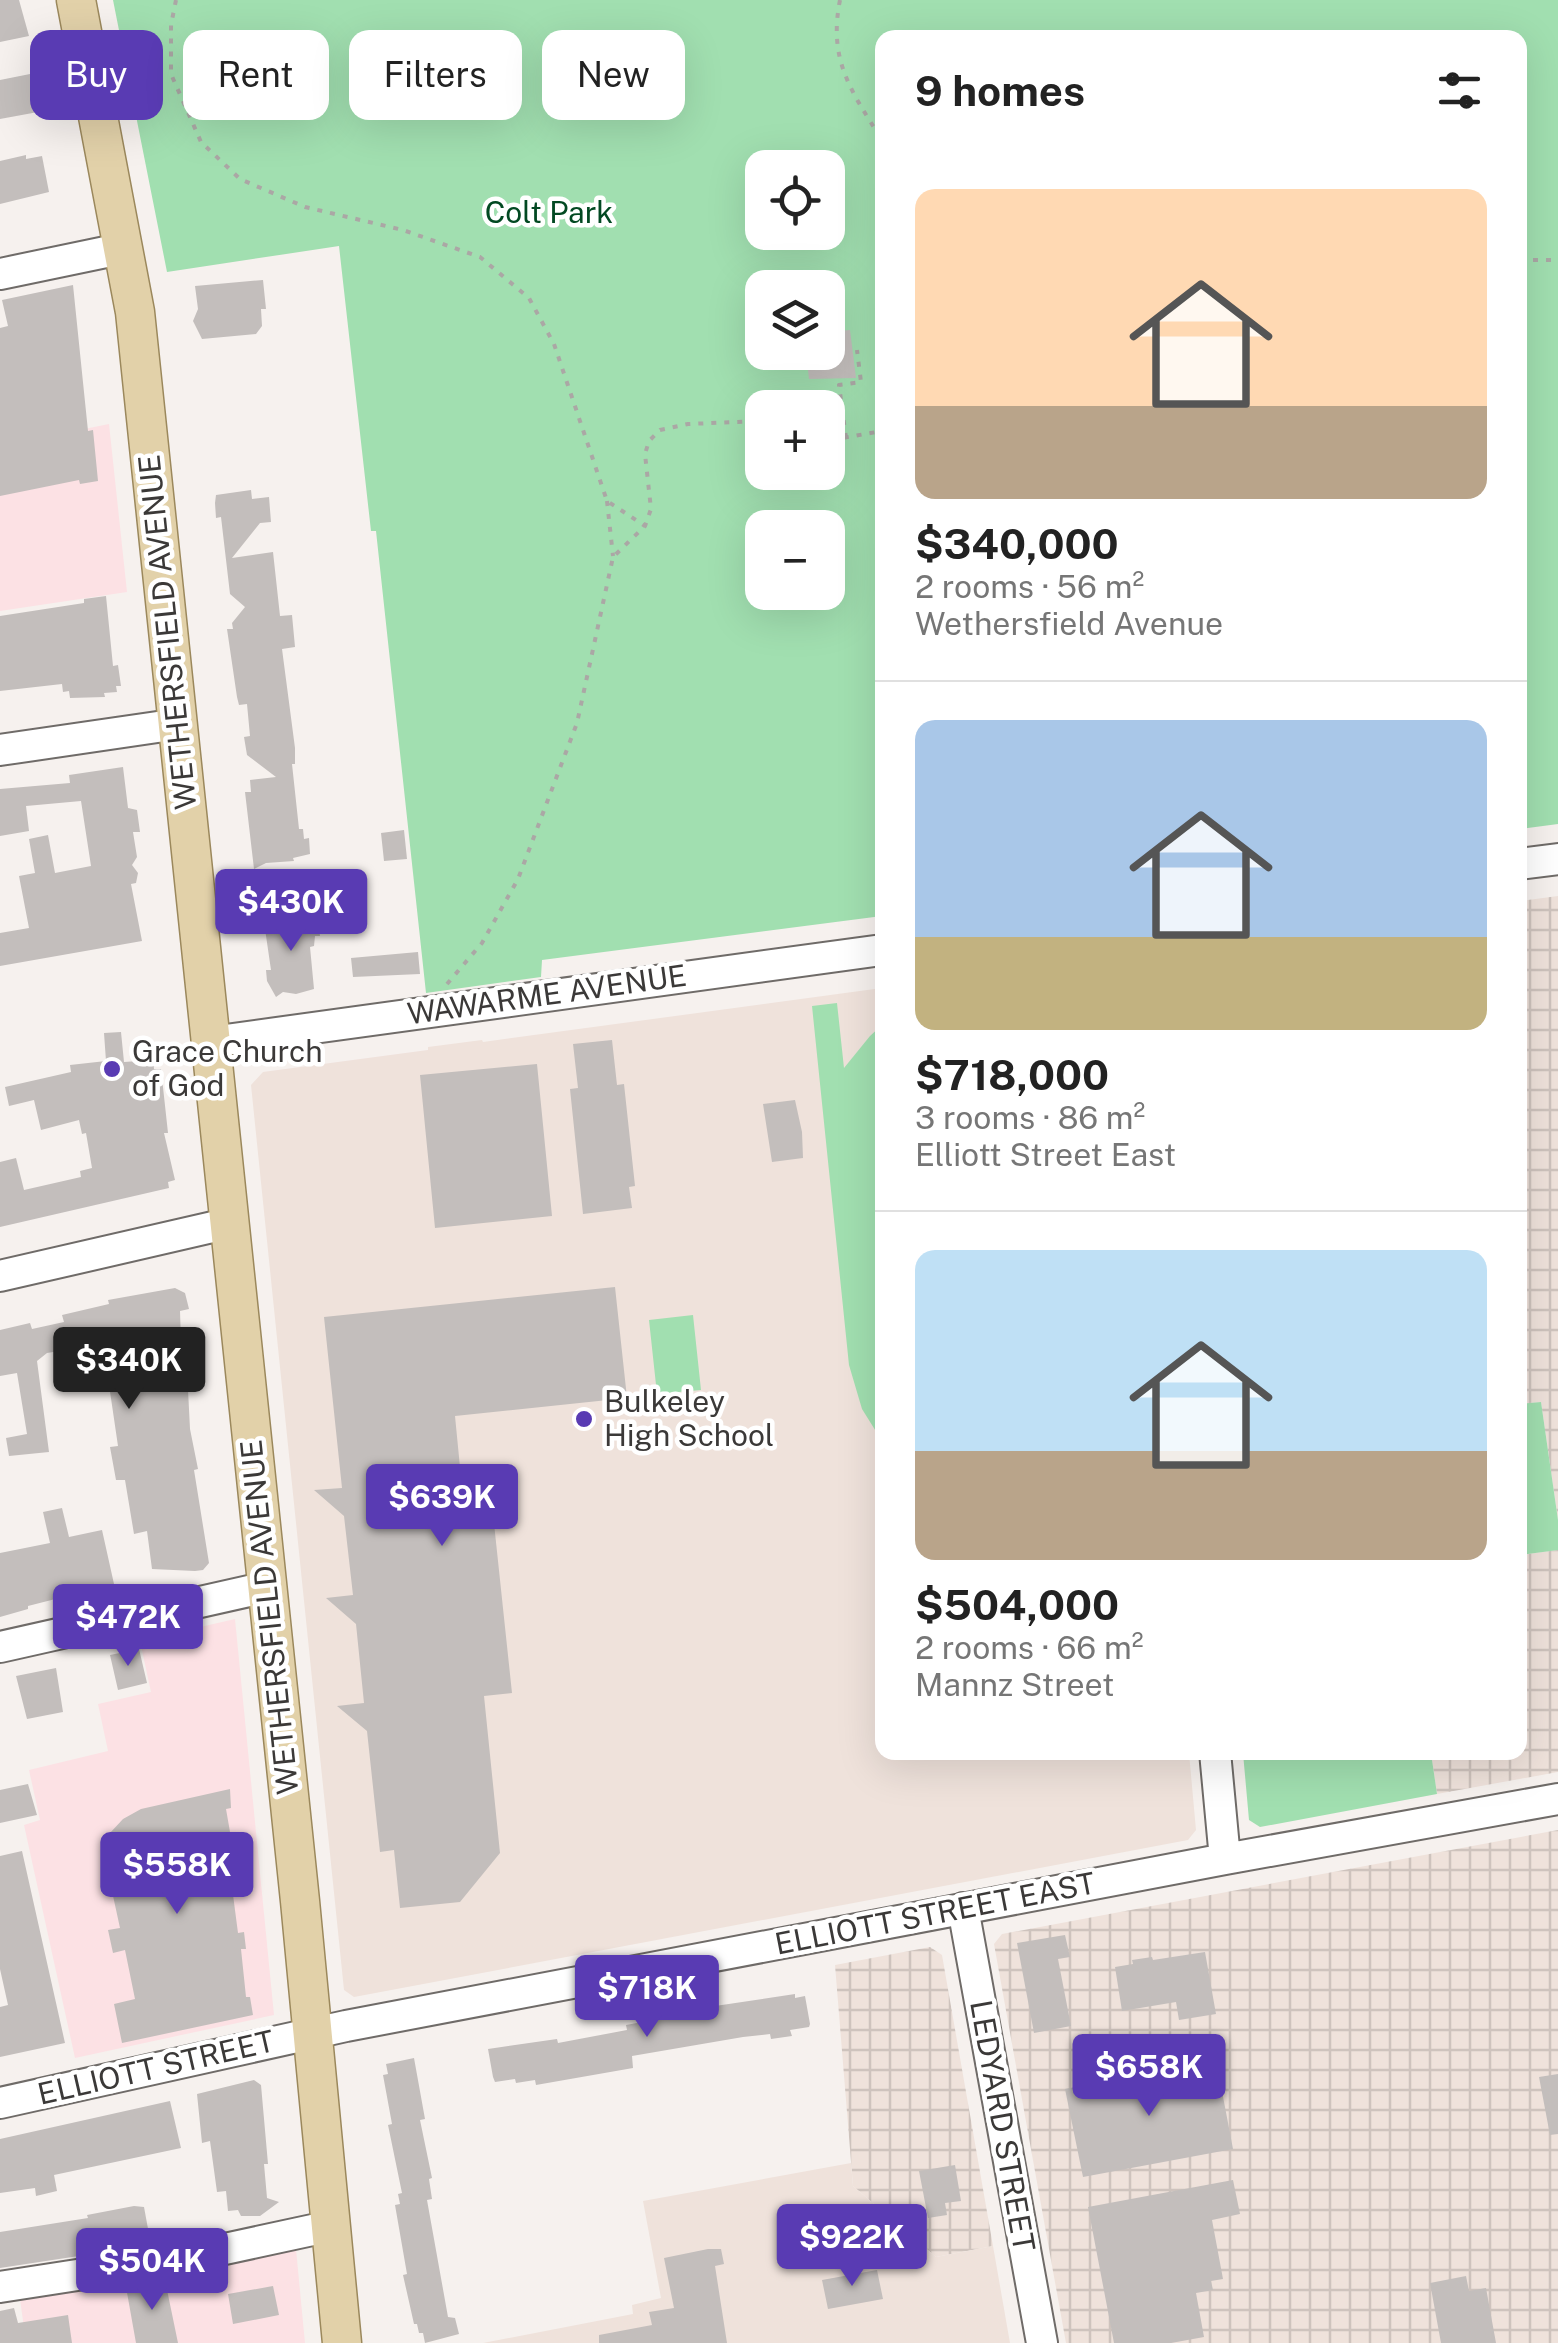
<!DOCTYPE html>
<meta charset="utf-8">
<style>
:root{--surface:#fff;--page:#f2f2f2;--text:#222;--muted:#767676;--line:#e0e0e0;--accent:#593bb3}
body{margin:0;font-family:"Public Sans",sans-serif;background:var(--page);color:var(--text);height:100vh;display:flex;flex-direction:column;font-size:38px;white-space:nowrap}
*{box-sizing:border-box;margin:0}
p{font-size:32px;color:var(--muted)}
.icon{flex:none;width:55px;height:55px;fill:none;stroke:currentColor;stroke-width:2;stroke-linecap:round;stroke-linejoin:round}
.map{position:relative;flex:1;overflow:hidden}
.details{position:absolute;left:875px;top:30px;width:652px;height:1730px;display:flex;flex-direction:column;background:var(--surface);border-radius:20px;box-shadow:0 10px 40px #0002}
.details>*{flex:none}
.top-card{position:absolute;left:30px;top:30px;width:695px;height:90px;display:flex;gap:20px}
.tools{position:absolute;left:745px;top:150px;display:grid;gap:20px}
.tools a{display:grid;place-items:center;width:100px;height:100px;border-radius:20px;background:var(--surface);box-shadow:0 10px 40px #0002;font-size:50px}
.price{position:absolute;translate:-50% -85px;padding:0 22px;border-radius:10px;background:var(--accent);color:#fff;font-size:32px;line-height:65px;filter:drop-shadow(0 2px 5px #0008)}
.price::after{content:'';position:absolute;left:50%;top:60px;width:30px;height:22px;margin-left:-15px;background:inherit;clip-path:polygon(0 0,100% 0,50% 100%)}
.price.current{background:#222;color:#fff}
ul{padding:0;list-style:none}
li{display:grid;align-content:center;gap:20px;height:530px;padding:0 40px}
li+li{border-top:2px solid var(--line)}
li span{display:grid;place-items:center;height:310px;border-radius:20px;color:#555}
li>.icon{margin-inline-start:auto}
span .icon{width:180px;height:180px;fill:#fffc;stroke-width:1}
li b{font-size:42px}
h2{display:flex;justify-content:space-between;align-items:center;height:120px;padding:0 40px;font-size:42px}
.tag{padding:0 35px;border-radius:20px;background:var(--surface);box-shadow:0 10px 40px #0002;font-size:35px;line-height:90px}
.tag.current{background:var(--accent);color:#fff}
.map>svg:first-child{display:block}
.commercial{fill:#fce1e4}
.industrial{fill:url(#industrial-grid)}
.built{fill:#efe2db}
.green{fill:#a1dfb0;fill-rule:evenodd}
.building{fill:#c3bebc}
.lines{fill:none;stroke-linecap:round;stroke-linejoin:round}
.minor-casing{stroke:#6f6b68;stroke-width:34}
.major-casing{stroke:#9b885c;stroke-width:41}
.path{stroke:#aba7a5;stroke-width:4;stroke-dasharray:5 8;stroke-linecap:butt}
.minor{stroke:#fff;stroke-width:30}
.major{stroke:#e2d1a9;stroke-width:38}
.poi-dot{fill:#593bb3;stroke:#fff;stroke-width:4}
.labels{text-anchor:middle;stroke-width:9;stroke-linejoin:round;paint-order:stroke}
.park-label{font-size:30px;fill:#024922;stroke:#fff}
.street-label{font-size:30px;fill:#3b3938;stroke:#fff}
.poi-label{font-size:30px;fill:#3b3938;stroke:#fff;text-anchor:start}
</style>
<div class="map">
<svg width="1558" height="2343" viewBox="0 0 1558 2343">
<defs>
<pattern id="industrial-grid" width="8" height="8" patternUnits="userSpaceOnUse" patternTransform="scale(2.5)"><rect width="8" height="8" fill="#efe2db"/><path d="M0 4h8M4 0v8" fill="none" stroke="#cec3bd"/></pattern>
</defs>
<rect width="100%" height="100%" fill="#f6f1ee"/>
<path class="commercial" d="M109 424 127 592 0 611V446Z
M235 1619 274 2015 75 2058 24 1825 40 1820 29 1770 108 1751 98 1704 151 1692 140 1641Z
M296 2249 305 2343H26L20 2299Z"/>
<path class="industrial" d="M1558 896V1520L1541 1402 1520 1404V901Z
M1558 1550V1772L1437 1794 1431 1753 1520 1752V1555Z
M1558 1830V2343H1066L994 1944 1002 1934Z
M930 1947 942 1955 993 2246 936 2257 853 2186 835 1965Z"/>
<path class="built" d="M882 988V1752L1189 1753 1196 1830 1188 1840 354 1997 344 1990 251 1085 263 1072 428 1050V1047L482 1040 483 1042Z
M851 2163 853 2186 936 2257 993 2246 1010 2343H483L633 2314 632 2305 661 2298 643 2201Z"/>
<path class="green" d="M113 0H1558V824L1520 829V38H882V916L542 960 541 977 426 993 376 531H371L339 246 167 272ZM762 168H828V232H762ZM762 288H828V352H762ZM762 408H828V472H762ZM762 528H828V592H762Z
M837 1003 844 1068 870 1036 882 1025V1441L862 1409 849 1365 812 1006Z
M693 1315 701 1390 657 1394 649 1320Z
M1541 1402 1558 1520V1550L1520 1555V1404Z
M1243 1753H1431L1437 1794 1260 1827 1249 1820Z"/>
<path class="building" d="M0 0H19L29 36 0 42Z
M30 74 38 112 0 119V80Z
M26 155V159L42 156 49 192 0 204V161Z
M263 280 266 309H261L262 326 256 334 202 339 193 321 198 309 195 286Z
M73 285 88 431 93 430 98 481 80 484 79 480 0 496V328L8 326 2 300Z
M850 330 856 378 809 379 806 352H828V332Z
M251 490 252 499 269 497 271 522 260 523 232 558 273 552 280 616 292 615 295 647 282 649 295 748V764H292L299 829H303L304 839 309 838 310 854 293 858 294 861 266 863 254 869 245 792H251L250 780 276 777 247 755 244 737 250 736 247 704 239 705 237 697 227 629H233L232 623 245 607 230 594 221 517 216 518 215 503 216 495Z
M106 596 113 666 118 665 121 686H116L117 692 104 693 105 697 70 698 69 691 63 692 62 684 0 691V616L84 603V599Z
M123 767 128 808 137 810 140 832H133L137 857 132 865 138 873 136 883 131 884 142 941 0 966V933L29 928 19 876 35 873 29 839 48 835 55 873 91 866 81 801 26 806 29 831 0 836V789L70 783 69 775Z
M404 830 407 859 384 861 381 833Z
M310 917 318 918 320 936H315L314 946 310 947 314 989 296 994 283 992 276 997 267 981 266 970H271L264 922Z
M418 952 420 974 353 977 351 958Z
M121 1032 124 1062 153 1060 154 1069H161L168 1133H164L175 1180 168 1182 169 1188 0 1227V1162L16 1158 24 1190 81 1177 80 1171 92 1168 86 1133 82 1134 79 1120 41 1130 34 1100 9 1106 5 1087 71 1072 70 1065 106 1061 104 1033Z
M612 1040 617 1085 624 1084 635 1186 629 1187 632 1208 583 1214 570 1089 578 1088 573 1044Z
M537 1064 552 1216 435 1228 420 1075Z
M795 1100 802 1132 803 1158 772 1162 763 1104Z
M615 1287 627 1398 455 1416 463 1498 491 1495 512 1693 484 1696 500 1853 460 1902 400 1908 394 1850 380 1852 367 1731 337 1706 364 1703 356 1624 326 1598 353 1595 344 1516 314 1490 342 1488 324 1317Z
M175 1288 185 1293 189 1309 180 1311 181 1342 185 1351 179 1359 186 1364 187 1370 190 1429 198 1469 194 1470 209 1563 203 1570 195 1571 152 1569 147 1531 134 1534 125 1480H116L110 1447 118 1446 103 1344 47 1353 37 1361 49 1452 9 1456 6 1438 27 1434 17 1373 0 1376V1330L30 1323 32 1329 64 1322 62 1315 109 1304 108 1300Z
M62 1508 69 1537 102 1530 114 1584 28 1606V1609L0 1617V1553L50 1543 43 1512Z
M139 1649 147 1683 118 1690 110 1655Z
M56 1668 63 1712 27 1719 16 1676Z
M28 1784 37 1815 0 1823V1790Z
M230 1789 231 1808 226 1809 237 1872H230L238 1933 244 1932 246 1949H241L246 1997H250L253 2015 122 2043 114 2004 135 1999 125 1950 113 1953 108 1930 120 1928 105 1859 110 1833 123 1819 141 1809Z
M22 1851 65 2043 0 2057V2007L8 2005 0 1969V1856Z
M1065 1935 1070 1957 1058 1959 1071 2026 1034 2033 1017 1943Z
M1205 1952 1216 2014 1179 2020 1176 2002 1122 2011 1115 1967 1133 1964 1132 1960 1152 1957 1153 1960Z
M795 1994V1998L805 1996 810 2024 809 2027 790 2030 792 2036 771 2039 770 2034 743 2037 632 2056 633 2068 536 2085 535 2080 516 2083 515 2079 495 2082 493 2077 488 2049 557 2039 558 2043 627 2030 626 2025 695 2012V2009Z
M414 2058 425 2119 420 2120 432 2178 429 2179 432 2199 427 2200 448 2317 455 2318 459 2334 425 2343 423 2333H419L417 2324H414L403 2275 407 2274 395 2205 400 2204 398 2194 402 2193 388 2125 392 2124 383 2075 388 2074 386 2064Z
M1216 2060 1233 2149 1083 2177 1065 2089Z
M1558 2074V2134L1550 2135 1539 2077Z
M254 2080 261 2085 268 2164H264L267 2198 279 2202 260 2216H241L238 2210 228 2211 226 2191 217 2192 210 2141 202 2143 197 2094Z
M170 2101 181 2148 54 2175 57 2191 36 2196 35 2188 0 2193V2139Z
M955 2165 961 2201 945 2203 947 2215 928 2218 919 2171Z
M1233 2180 1240 2214 1212 2220 1223 2279 1211 2281 1213 2290 1196 2293 1204 2337 1171 2343H1114L1088 2207Z
M134 2206 144 2207 151 2245 0 2268V2232L88 2218 87 2215Z
M708 2249H721L724 2264 715 2266 727 2343H599V2335L652 2325 649 2312 674 2308 664 2258Z
M877 2270 883 2299 828 2309 822 2280Z
M1466 2276 1469 2291 1486 2288 1496 2343H1441L1430 2283Z
M165 2280 178 2343H136L126 2287Z
M273 2286 279 2315 233 2324 228 2294Z
M14 2308 18 2323 68 2315 72 2343H0V2311Z"/>
<g class="lines">
<g class="minor-casing">
<path id="minor" d="M0 274 125 248
M0 750 178 724
M1520 864 1558 859
M211 1042 882 950
M0 1276 230 1223
M0 1647 267 1587
M1215 1752 1225 1859
M963 1908 1042 2343
M0 2103 346 2026 1225 1859 1558 1799
M0 2287 174 2260 331 2226"/>
</g>
<g class="major-casing">
<path id="major" d="M76 0 135 312 300 1901 342 2343"/>
</g>
<path class="path" d="M176 0 171 25V74L201 142 240 179 305 207 403 230 480 257 529 298 554 344 607 501 645 526
M840 0C828 60 851 91 882 140
M1520 260H1558
M828 411 842 408
M846 438 839 385 861 382 857 350
M831 440 882 431
M607 501 613 556
M447 984 482 943 518 879 577 723 613 557 645 526 651 509 645 454 649 441 660 430 688 424 762 421"/>
<use href="#minor" class="minor"/>
<use href="#major" class="major"/>
</g>
<g class="poi-dot">
<circle cx="112" cy="1069" r="10"/>
<circle cx="584" cy="1419" r="10"/>
</g>
<g class="labels">
<g class="park-label">
<text x="549" y="223">Colt Park</text>
</g>
<g class="street-label">
<text transform="translate(168 632) rotate(-96)" y="10">WETHERSFIELD AVENUE</text>
<text transform="translate(547 995) rotate(-8)" y="10">WAWARME AVENUE</text>
<text transform="translate(270 1617) rotate(-96)" y="10">WETHERSFIELD AVENUE</text>
<text transform="translate(935 1914) rotate(-11)" y="10">ELLIOTT STREET EAST</text>
<text transform="translate(156 2068) rotate(-13)" y="10">ELLIOTT STREET</text>
<text transform="translate(1002 2126) rotate(80)" y="10">LEDYARD STREET</text>
</g>
<g class="poi-label">
<text x="132" y="1062">Grace Church<tspan x="132" dy="34">of God</tspan></text>
<text x="604" y="1412">Bulkeley<tspan x="604" dy="34">High School</tspan></text>
</g>
</g>
</svg>
<div class="tools">
<a><svg class="icon" aria-label="locate" viewBox="0 0 24 24"><circle cx="12" cy="12" r="6"/><path d="M12 2v4M12 18v4M2 12h4M18 12h4"/></svg></a>
<a><svg class="icon" aria-label="layers" viewBox="0 0 24 24"><path d="M12 4l9 5-9 5-9-5zM3 14l9 5 9-5"/></svg></a>
<a>+</a>
<a>−</a>
</div>
<b class="price" style="left:291px;top:954px">$430K</b>
<b class="price current" style="left:129px;top:1412px">$340K</b>
<b class="price" style="left:442px;top:1549px">$639K</b>
<b class="price" style="left:128px;top:1669px">$472K</b>
<b class="price" style="left:177px;top:1917px">$558K</b>
<b class="price" style="left:647px;top:2040px">$718K</b>
<b class="price" style="left:1149px;top:2119px">$658K</b>
<b class="price" style="left:852px;top:2289px">$922K</b>
<b class="price" style="left:152px;top:2313px">$504K</b>
<div class="top-card">
<a class="tag current">Buy</a>
<a class="tag">Rent</a>
<a class="tag">Filters</a>
<a class="tag">New</a>
</div>
<section class="details">
<h2>9 homes<svg class="icon" aria-label="filters" viewBox="0 0 24 24"><path d="M4 7h16M4 17h16"/><circle cx="9" cy="7" r="2"/><circle cx="15" cy="17" r="2"/></svg></h2>
<ul>
<li><span style="background:linear-gradient(#ffd9b3 70%,#b9a48a 0)"><svg class="icon" aria-label="home" viewBox="0 0 24 24"><path d="M3 11l9-7 9 7M6 9v11h12V9"/></svg></span><div><b>$340,000</b><p>2 rooms · 56 m²</p><p>Wethersfield Avenue</p></div></li>
<li><span style="background:linear-gradient(#a9c7e8 70%,#c2b280 0)"><svg class="icon" aria-label="home" viewBox="0 0 24 24"><path d="M3 11l9-7 9 7M6 9v11h12V9"/></svg></span><div><b>$718,000</b><p>3 rooms · 86 m²</p><p>Elliott Street East</p></div></li>
<li><span style="background:linear-gradient(#bfe0f5 65%,#b9a48a 0)"><svg class="icon" aria-label="home" viewBox="0 0 24 24"><path d="M3 11l9-7 9 7M6 9v11h12V9"/></svg></span><div><b>$504,000</b><p>2 rooms · 66 m²</p><p>Mannz Street</p></div></li>
</ul>
</section>
</div>
